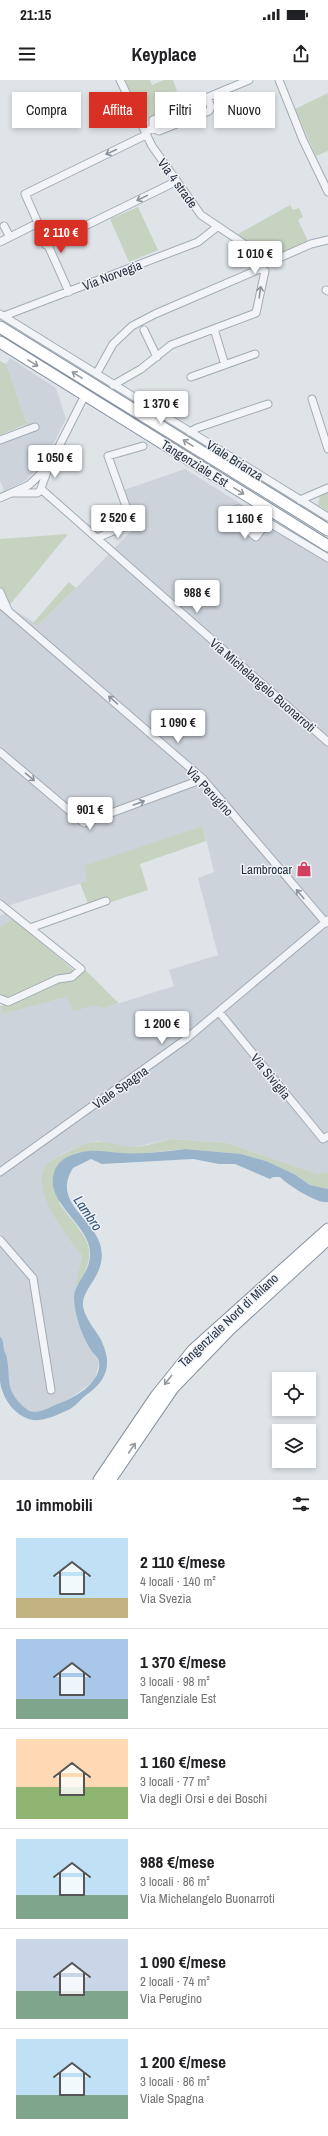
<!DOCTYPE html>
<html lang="it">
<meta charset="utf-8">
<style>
:root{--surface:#fff;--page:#f6f6f6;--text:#202124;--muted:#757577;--line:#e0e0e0;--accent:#d93025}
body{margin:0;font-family:"Archivo Narrow",sans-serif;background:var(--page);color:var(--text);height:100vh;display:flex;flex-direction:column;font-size:15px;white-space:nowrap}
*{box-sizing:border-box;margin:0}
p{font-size:13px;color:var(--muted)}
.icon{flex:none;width:22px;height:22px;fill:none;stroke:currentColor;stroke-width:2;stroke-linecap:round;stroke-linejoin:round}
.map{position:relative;height:1400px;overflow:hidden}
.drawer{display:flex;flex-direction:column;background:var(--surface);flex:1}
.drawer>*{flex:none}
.hud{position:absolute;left:12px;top:12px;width:304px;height:36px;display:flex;gap:8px}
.fabs{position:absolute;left:272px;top:1292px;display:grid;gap:8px}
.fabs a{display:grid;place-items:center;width:44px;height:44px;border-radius:0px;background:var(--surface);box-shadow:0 2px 6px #0003;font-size:20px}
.price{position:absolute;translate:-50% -34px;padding:0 9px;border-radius:4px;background:#fff;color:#222;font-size:13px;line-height:26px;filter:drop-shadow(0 1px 2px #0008)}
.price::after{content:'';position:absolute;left:50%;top:24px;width:12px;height:9px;margin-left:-6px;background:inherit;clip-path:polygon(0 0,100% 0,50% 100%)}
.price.selected{background:var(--accent);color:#fff}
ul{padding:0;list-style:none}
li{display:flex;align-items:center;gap:12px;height:100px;padding:0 16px}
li+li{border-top:1px solid var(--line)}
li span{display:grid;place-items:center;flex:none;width:112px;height:80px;border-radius:0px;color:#555}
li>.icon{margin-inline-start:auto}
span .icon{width:48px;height:48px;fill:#fffc;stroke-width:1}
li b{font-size:17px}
h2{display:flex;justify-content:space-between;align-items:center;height:48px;padding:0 16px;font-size:17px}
.tag{padding:0 14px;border-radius:0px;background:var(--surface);box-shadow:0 2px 6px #0003;font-size:14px;line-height:36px}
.tag.selected{background:var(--accent);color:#fff}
.status{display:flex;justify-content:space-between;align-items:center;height:28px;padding:0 20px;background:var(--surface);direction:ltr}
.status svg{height:11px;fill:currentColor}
header{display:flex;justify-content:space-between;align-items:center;height:52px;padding:0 16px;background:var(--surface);font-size:18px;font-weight:800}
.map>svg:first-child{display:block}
.built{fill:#cdd3db}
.green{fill:#c6d3c0}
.water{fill:#99b4ca}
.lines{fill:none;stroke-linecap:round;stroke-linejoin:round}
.minor-casing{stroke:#a4abb3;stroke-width:9}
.highway-casing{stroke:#8692a0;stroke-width:13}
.minor{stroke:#f2f4f7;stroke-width:7}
.highway{stroke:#fff;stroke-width:11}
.oneway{stroke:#8c939c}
.oneway2{stroke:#9398a0}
.labels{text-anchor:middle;stroke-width:3;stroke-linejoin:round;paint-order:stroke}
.street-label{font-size:13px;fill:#273241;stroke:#eff2f6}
.poi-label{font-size:13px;fill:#273241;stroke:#eff2f6;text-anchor:end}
.water-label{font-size:14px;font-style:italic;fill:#305476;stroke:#eff2f6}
</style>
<div class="status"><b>21:15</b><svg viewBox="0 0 49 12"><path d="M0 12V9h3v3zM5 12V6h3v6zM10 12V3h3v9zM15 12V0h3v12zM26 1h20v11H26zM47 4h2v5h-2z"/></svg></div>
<header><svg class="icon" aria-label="menu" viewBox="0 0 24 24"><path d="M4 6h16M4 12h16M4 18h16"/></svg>Keyplace<svg class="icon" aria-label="share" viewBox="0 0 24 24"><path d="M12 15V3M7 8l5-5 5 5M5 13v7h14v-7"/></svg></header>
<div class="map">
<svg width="328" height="1400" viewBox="0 0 328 1400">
<rect width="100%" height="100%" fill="#dfe4e9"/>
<path class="built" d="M10 278 56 308 66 339 44 382 25 401 4 411 0 400V363L24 354 21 347 27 344 6 284Z
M185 389 328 478V1092L318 1094 227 1063 171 1059 130 1068 98 1061 89 1063 72 1069 49 1082 43 1098 45 1115 57 1141 82 1176 74 1219 91 1270 99 1282 95 1300 68 1320 46 1330 37 1332 26 1329 13 1315 9 1307 7 1277 4 1270 3 1260 0 1256V926L3 934 67 917 73 932 93 924 104 928 174 906 169 890 218 875 198 798 214 792 203 746 84 787 88 801 10 825 7 827 19 836 0 847V836L5 833 0 829V521L38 545 76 508 137 445 124 410Z"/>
<path class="green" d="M125 0H150L152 5 164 0H173L177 11 170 14 176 27 145 42Z
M328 13V71L316 76 295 29Z
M290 125 293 130 299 128 303 137 298 140 308 161 273 178 270 174 236 155Z
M138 127 158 170 129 182 110 139Z
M0 281 6 284 27 344 0 355Z
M328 413V431L318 425 320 416Z
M68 454 8 527 0 512V459Z
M69 502 76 508 37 546 33 543Z
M203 746 206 761 140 784 148 810 90 829 80 803 87 801 84 786Z
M13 839 76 892 9 919 0 916V847Z
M84 889C97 900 106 912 119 923L104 928 93 925 73 932 67 917 3 934 0 926 8 925 59 902 74 899Z
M171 1059 227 1063 318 1094 328 1092V1109L310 1105 294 1094 266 1081 241 1074 185 1069 146 1073H105L91 1071 75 1073 59 1123C84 1157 104 1168 75 1208L82 1176C68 1157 25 1106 49 1082 53 1079 58 1077 62 1075 73 1069 84 1063 96 1062 107 1061 118 1066 129 1067 141 1068 158 1062 171 1059Z"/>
<path class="water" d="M185 1069 241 1074 266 1081 294 1094 310 1105 328 1109V1122C317 1124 288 1105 280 1097H273L270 1099 235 1084H219L193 1079 102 1084 91 1079 73 1088C52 1122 91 1136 100 1164 109 1194 81 1207 83 1226 85 1238 94 1248 100 1258 113 1283 108 1300 86 1315 80 1320 75 1327 68 1330 59 1334 49 1339 39 1340 19 1342 2 1320 0 1301 0 1286 0 1270 0 1256 4 1261 3 1263 4 1269 4 1272 7 1275 7 1278 11 1301 4 1308 24 1327 36 1338 48 1327 60 1323 75 1318 102 1302 99 1282 99 1278 93 1274 91 1270 82 1256 75 1236 74 1219 73 1201 95 1191 89 1166 83 1140 39 1117 57 1086 63 1076 79 1072 89 1071 99 1070 112 1073 122 1073 143 1074 164 1072 185 1069Z"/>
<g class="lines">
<g class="minor-casing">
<path id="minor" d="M120 0 152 66 201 135 262 176 264 181
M279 0 303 60 328 112
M153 48V40L249 0
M149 50 153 48 159 51 209 31 211 27 207 18
M4 146 10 157
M0 162 36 144
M46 165 177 101
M270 182 311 164 328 160
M326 210 328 211
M69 212 25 114 146 55
M0 234 328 437
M4 236 198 162 217 147
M214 249 225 285
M144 250 157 277
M98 291 113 264 132 246 155 234 262 188
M191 297 255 274
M113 305 141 289 171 265 256 233 265 191
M312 319 328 369
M190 352 197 348 268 324
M0 360 35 347
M41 409 328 662
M13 413H37L40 411 49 386 82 321
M0 418 29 405 49 386
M300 420 328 408
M239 429V443L256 457 265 445
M230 431 239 429 265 445 271 444 328 478
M97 458 132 443 108 376 143 366
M0 512 8 530
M0 524 203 699 326 843
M0 672 84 743 203 699
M0 824 81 889 72 897 58 899 8 922 1 919
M30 848 106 821
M219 932 323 1059 328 1056
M0 1092 186 959 328 840
M0 1160 33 1198 51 1310"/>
</g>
<g class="highway-casing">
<path id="highway" d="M0 247 328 450
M0 262 328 466
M99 1400 156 1316 193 1270 328 1149
M110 1400 173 1308 230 1249 328 1159"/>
</g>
<use href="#minor" class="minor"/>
<use href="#highway" class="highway"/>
</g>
<defs><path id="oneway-shaft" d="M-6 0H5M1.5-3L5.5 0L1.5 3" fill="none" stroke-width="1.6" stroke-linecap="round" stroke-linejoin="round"/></defs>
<g class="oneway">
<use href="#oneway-shaft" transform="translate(111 72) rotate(155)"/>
<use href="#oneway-shaft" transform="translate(142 118) rotate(154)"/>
<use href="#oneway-shaft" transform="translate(260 212) rotate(-82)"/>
<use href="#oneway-shaft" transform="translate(113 620) rotate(-139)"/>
<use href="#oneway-shaft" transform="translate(30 697) rotate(40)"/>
<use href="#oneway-shaft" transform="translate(139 723) rotate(-20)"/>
<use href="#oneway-shaft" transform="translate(300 814) rotate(-130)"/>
</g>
<g class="oneway2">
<use href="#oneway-shaft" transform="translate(33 283) rotate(32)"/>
<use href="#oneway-shaft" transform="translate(77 295) rotate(-148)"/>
<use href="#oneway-shaft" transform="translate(188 363) rotate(-148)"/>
<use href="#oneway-shaft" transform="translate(239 411) rotate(32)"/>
<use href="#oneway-shaft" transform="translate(168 1300) rotate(128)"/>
<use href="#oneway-shaft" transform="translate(132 1368) rotate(-56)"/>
</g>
<defs>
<g id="shop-bare" transform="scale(1.2)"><path d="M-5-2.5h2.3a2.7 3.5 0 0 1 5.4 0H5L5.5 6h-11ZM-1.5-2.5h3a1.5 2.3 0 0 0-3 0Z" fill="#d33f60" stroke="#eff2f6" stroke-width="2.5" paint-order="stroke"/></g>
</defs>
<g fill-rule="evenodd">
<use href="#shop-bare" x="304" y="789"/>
</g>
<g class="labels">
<g class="street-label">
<text transform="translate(178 103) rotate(54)" y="5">Via 4 strade</text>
<text transform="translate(112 195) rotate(-21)" y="5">Via Norvegia</text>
<text transform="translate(235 380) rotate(32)" y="5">Viale Brianza</text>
<text transform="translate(195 383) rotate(32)" y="5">Tangenziale Est</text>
<text transform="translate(263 605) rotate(41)" y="5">Via Michelangelo Buonarroti</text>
<text transform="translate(210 711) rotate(47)" y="5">Via Perugino</text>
<text transform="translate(271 996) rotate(51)" y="5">Via Siviglia</text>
<text transform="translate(120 1007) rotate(-35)" y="5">Viale Spagna</text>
<text transform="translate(228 1240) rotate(-43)" y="5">Tangenziale Nord di Milano</text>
</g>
<g class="poi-label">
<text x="292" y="794">Lambrocar</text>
</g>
<g class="water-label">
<text transform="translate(88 1133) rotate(56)" y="5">Lambro</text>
</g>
</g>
</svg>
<div class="fabs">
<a><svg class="icon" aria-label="locate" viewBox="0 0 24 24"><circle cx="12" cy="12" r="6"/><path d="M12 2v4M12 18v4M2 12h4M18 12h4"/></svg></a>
<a><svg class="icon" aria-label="layers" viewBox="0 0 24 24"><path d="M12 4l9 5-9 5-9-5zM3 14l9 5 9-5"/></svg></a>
</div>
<b class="price selected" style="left:61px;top:174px">2 110 €</b>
<b class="price" style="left:255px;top:195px">1 010 €</b>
<b class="price" style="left:161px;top:345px">1 370 €</b>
<b class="price" style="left:55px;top:399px">1 050 €</b>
<b class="price" style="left:118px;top:459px">2 520 €</b>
<b class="price" style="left:245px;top:460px">1 160 €</b>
<b class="price" style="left:197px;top:534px">988 €</b>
<b class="price" style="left:178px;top:664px">1 090 €</b>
<b class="price" style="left:90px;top:751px">901 €</b>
<b class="price" style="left:162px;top:965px">1 200 €</b>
<div class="hud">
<a class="tag">Compra</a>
<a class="tag selected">Affitta</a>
<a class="tag">Filtri</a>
<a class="tag">Nuovo</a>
</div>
</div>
<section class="drawer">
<h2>10 immobili<svg class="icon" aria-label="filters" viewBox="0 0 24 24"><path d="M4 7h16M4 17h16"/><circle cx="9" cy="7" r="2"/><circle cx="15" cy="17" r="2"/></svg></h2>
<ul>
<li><span style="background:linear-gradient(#bfe0f5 75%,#c2b280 0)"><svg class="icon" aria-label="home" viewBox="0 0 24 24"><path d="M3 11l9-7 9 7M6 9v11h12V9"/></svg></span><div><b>2 110 €/mese</b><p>4 locali · 140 m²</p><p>Via Svezia</p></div></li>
<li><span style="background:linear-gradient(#a9c7e8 75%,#7fa58c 0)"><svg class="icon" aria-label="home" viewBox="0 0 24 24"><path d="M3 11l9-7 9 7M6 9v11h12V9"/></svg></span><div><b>1 370 €/mese</b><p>3 locali · 98 m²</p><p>Tangenziale Est</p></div></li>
<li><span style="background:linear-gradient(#ffd9b3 60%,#8fb573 0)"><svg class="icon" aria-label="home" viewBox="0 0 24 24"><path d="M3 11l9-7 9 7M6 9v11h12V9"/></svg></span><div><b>1 160 €/mese</b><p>3 locali · 77 m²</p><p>Via degli Orsi e dei Boschi</p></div></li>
<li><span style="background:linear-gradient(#bfe0f5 70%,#7fa58c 0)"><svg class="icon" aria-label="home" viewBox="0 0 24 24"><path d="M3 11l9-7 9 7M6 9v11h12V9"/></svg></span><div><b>988 €/mese</b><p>3 locali · 86 m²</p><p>Via Michelangelo Buonarroti</p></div></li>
<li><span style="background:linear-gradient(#c9d6e8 65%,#7fa58c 0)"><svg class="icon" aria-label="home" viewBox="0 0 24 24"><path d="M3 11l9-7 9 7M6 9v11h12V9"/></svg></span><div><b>1 090 €/mese</b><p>2 locali · 74 m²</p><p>Via Perugino</p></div></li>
<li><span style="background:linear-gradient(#bfe0f5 70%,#7fa58c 0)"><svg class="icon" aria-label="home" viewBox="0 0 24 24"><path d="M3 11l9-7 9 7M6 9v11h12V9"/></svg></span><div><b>1 200 €/mese</b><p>3 locali · 86 m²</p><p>Viale Spagna</p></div></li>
</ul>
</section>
